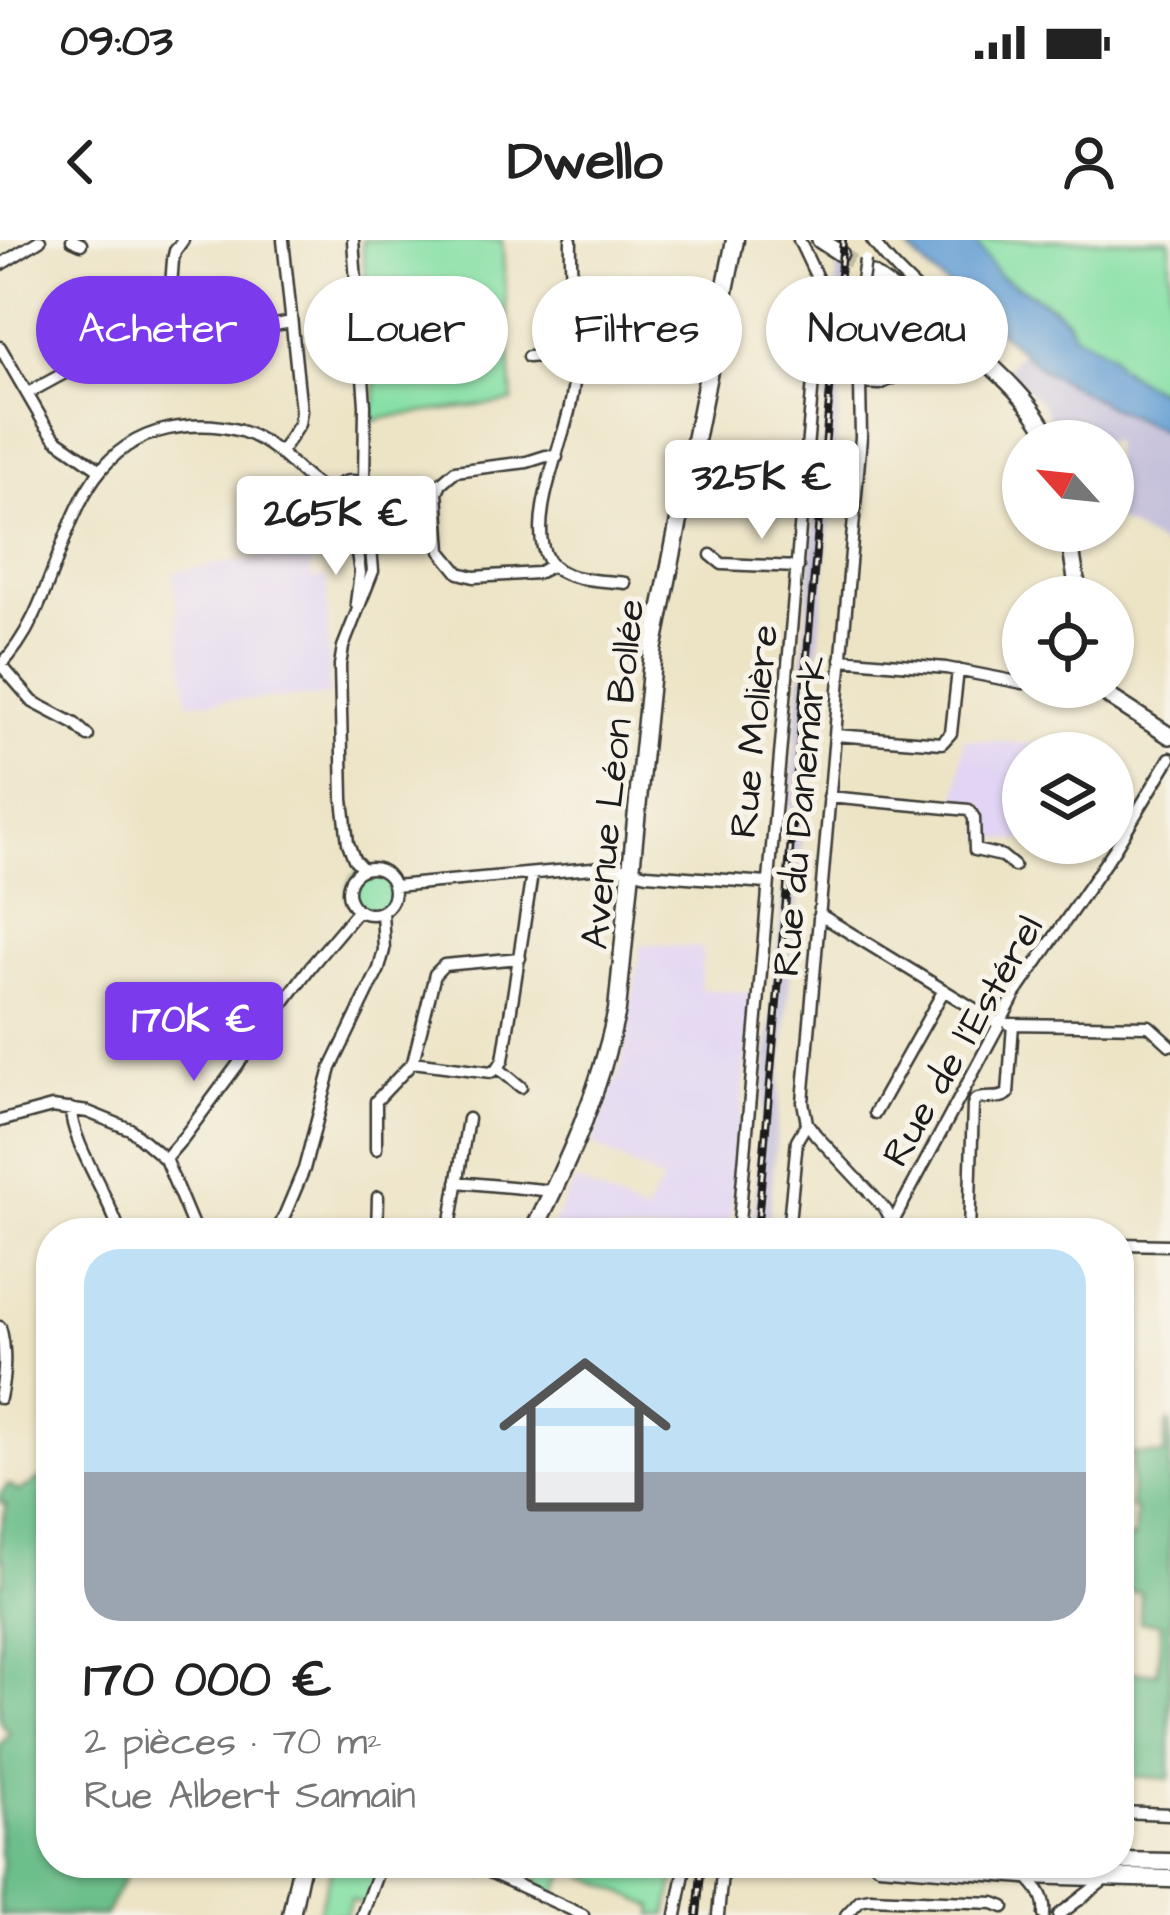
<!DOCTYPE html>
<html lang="fr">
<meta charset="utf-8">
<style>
:root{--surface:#fff;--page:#f2f2f2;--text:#222;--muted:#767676;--line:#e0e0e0;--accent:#7c3aed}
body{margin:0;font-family:"Architects Daughter",sans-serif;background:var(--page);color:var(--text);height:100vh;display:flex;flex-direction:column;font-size:45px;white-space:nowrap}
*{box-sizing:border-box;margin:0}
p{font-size:39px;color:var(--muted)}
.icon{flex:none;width:66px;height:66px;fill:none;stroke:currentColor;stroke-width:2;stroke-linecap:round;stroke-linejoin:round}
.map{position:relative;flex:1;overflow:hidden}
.panel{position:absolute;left:36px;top:978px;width:1098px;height:660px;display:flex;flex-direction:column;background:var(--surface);border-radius:48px;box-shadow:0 3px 9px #0004}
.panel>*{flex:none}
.guide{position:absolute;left:36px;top:36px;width:1098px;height:108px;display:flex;gap:24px}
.needle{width:78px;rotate:297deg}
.buttons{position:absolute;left:1002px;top:180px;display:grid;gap:24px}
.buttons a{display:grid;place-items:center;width:132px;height:132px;border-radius:50%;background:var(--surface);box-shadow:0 3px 9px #0004;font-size:60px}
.price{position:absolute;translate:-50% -102px;padding:0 27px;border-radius:12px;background:#fff;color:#222;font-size:39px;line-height:78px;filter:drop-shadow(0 3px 6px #0008)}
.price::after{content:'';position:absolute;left:50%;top:72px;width:36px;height:27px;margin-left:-18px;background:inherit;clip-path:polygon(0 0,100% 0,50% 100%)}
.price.active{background:var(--accent);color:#fff}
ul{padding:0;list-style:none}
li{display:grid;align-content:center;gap:24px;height:636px;padding:0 48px}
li+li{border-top:3px solid var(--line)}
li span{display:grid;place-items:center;height:372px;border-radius:36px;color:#555}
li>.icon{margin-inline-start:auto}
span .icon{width:216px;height:216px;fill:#fffc;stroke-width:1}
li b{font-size:51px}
.chip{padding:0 42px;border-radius:54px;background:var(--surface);box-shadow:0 3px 9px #0004;font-size:42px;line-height:108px}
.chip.active{background:var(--accent);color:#fff}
.status{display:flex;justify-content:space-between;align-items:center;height:84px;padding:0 60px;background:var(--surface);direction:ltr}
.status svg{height:33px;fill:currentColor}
header{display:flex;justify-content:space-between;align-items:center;height:156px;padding:0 48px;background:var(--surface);font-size:54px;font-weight:700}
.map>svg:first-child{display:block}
.built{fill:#e1d4f4}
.industrial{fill:#c5c0db}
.green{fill:#86e0a5;stroke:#517e60;stroke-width:3}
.forest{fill:#6cbe8a;stroke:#446d53;stroke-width:3}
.water{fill:#659fd4;stroke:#405e78;stroke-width:3}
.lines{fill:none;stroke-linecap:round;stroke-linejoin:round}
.secondary-tunnel{stroke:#c3bca4;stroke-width:15;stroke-dasharray:15 8;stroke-linecap:butt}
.street-casing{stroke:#3b3a36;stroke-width:15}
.secondary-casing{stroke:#3b3a36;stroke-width:20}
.primary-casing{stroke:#3b3a36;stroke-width:21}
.street{stroke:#fff;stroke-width:10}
.secondary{stroke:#fff;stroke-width:15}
.primary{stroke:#fff;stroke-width:16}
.rail-casing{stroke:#1c1c1c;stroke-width:8}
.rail{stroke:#f7f3e8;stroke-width:3;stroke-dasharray:9;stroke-linecap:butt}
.street-bridge-casing{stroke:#3b3a36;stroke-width:15;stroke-linecap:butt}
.street-bridge{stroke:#fff;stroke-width:10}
.labels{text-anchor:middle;stroke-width:10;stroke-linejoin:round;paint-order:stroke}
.street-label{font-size:39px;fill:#1c1c1c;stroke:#f7f3e8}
</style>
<div class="status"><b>09:03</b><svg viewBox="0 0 49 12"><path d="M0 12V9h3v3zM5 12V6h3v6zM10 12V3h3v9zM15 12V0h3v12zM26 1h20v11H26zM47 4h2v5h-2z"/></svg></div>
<header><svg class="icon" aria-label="back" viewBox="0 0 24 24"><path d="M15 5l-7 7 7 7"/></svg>Dwello<svg class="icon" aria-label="person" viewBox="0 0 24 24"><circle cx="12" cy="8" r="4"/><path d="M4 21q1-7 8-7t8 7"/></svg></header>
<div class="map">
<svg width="1170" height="1675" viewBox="0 0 1170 1675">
<rect width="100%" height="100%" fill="#f7f3e8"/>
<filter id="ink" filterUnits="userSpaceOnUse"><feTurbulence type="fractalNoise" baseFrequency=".00833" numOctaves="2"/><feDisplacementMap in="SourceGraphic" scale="24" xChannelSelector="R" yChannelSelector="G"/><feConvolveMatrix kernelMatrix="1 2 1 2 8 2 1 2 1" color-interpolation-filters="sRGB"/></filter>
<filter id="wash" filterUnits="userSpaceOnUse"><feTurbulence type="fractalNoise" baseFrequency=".004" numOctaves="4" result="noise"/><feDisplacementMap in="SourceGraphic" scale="48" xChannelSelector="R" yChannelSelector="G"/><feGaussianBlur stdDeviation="2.7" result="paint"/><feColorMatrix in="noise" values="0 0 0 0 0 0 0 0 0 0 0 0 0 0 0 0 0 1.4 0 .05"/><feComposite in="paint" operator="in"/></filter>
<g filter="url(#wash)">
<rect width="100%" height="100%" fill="#ede4c6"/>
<path class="built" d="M309 288 312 339 327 337 329 456 188 462 173 332 256 318Z
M964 499 1088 508 1089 513H1023V601L983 597 985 563 957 560Z
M641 704 703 708 700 749 753 753 729 993H549L575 940 644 975 663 941 591 904 622 824Z"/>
<path class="industrial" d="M838 23 851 33 768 993H752Z
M1021 112 1063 142 1131 178 1170 194V311L1113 278V201H1060L1043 165 1007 128Z"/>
<path class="green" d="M362 0H502L513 162 395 176 373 181 372 169 376 160Z
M935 0H1170V183Z
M869 60 890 61 917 81 919 85 917 94 893 125 876 127 870 114Z
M348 651a23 23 0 1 1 46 0a23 23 0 1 1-46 0Z
M333 1623H390L384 1627 365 1665 351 1659 346 1675H317Z
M506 1623H678L667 1675H653L654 1667 569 1628 554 1656 538 1648 539 1639Z"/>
<path class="forest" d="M1170 1181V1539L1119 1537V1432L1157 1433 1161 1384 1140 1382 1141 1352 1119 1351V1298H1134L1136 1270 1131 1268 1132 1213 1164 1215 1166 1185Z
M51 1233V1329L45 1367 51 1369V1476L40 1489 48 1501C47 1512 51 1521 51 1532 52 1558 52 1581 44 1606L51 1617V1623H55L61 1631 78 1636 105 1623H132L105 1675H0C0 1663 0 1649 0 1638 2 1626 4 1623 0 1612V1505L9 1494 0 1479V1343H3L4 1320 0 1317V1292L7 1265 0 1261V1254L8 1245 18 1251Z"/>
<path class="water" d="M903 0H974L999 35 1054 68 1067 80 1073 93 1111 114 1117 125 1136 139 1170 156V194L1108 166 1043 130 927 28 908 8Z"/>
</g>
<g filter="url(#ink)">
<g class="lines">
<path class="secondary-tunnel" d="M840 13 872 35"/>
<g class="street-casing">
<path id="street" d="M72 0 81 4
M183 0 175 11 173 20 168 84C171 94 177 99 186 102L291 82
M353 0 365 165 364 244
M571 0C569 57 583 109 570 167 562 205 526 285 548 320 561 342 602 340 625 343
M872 0C898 38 937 64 968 99
M0 25 40 0
M862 41 859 91 861 197 803 862 807 883 816 895 886 970 898 993
M576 75 681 93
M0 107 44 183 56 199 99 229
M528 117 577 113
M861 143 880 144 894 137 935 82
M28 153 83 123
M281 212 299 184 301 171 283 0
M326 267a26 26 0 1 1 52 0a26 26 0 1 1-52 0Z
M354 293 360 333 356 363
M711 315 722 324 798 327
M551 326 537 333 474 337 459 333 441 311 437 252 441 243 455 231 527 222 546 216 557 217
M1101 354 1102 357
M841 419 946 428 1023 443
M1 425 33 462 75 484 88 496
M0 426C71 354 55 213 168 189 192 184 217 184 241 191 283 205 296 236 330 253
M1044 447 1072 453 1097 447
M835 495 942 503 951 493 958 430
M829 557 969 570 974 578 975 610 1002 616 1014 626
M348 651a23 23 0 1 1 46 0a23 23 0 1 1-46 0Z
M363 629 354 619 348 603 343 559 340 425 343 407 373 331 369 287
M394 646 614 626 647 634 767 643
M819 674 999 784
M520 718 444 725 435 734 413 822 491 832 498 828 503 820 532 634
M1009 784 1149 786 1170 805
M498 828 521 847
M71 869C71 902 109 956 120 993
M875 873 944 750
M0 881 52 867 88 872 130 889 165 919 196 993
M376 909V861L413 822
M165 919 184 897 311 726 358 670
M457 942 554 951
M277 993 304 929 331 828 379 729 384 710 382 671
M377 993 378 957
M449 993 468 879
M738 993 820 61 818 40 799 0
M788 993 797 900 807 883
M887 993 1016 753 1114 610 1170 518
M969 993 973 865 975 860C986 855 998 861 1008 854L1013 784
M1119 1004 1170 1005
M0 1087C7 1111 5 1134 0 1158
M1119 1572 1170 1574
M424 1623 485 1630 583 1675
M1025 1635C1037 1647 1046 1657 1044 1675
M362 1675 377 1634 390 1623
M676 1675 686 1623
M718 1675 723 1623
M846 1675 860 1660 870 1658 994 1663 1004 1667
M1059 1675 1108 1637"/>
</g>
<g class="secondary-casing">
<path id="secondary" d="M820 0 840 13
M872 35C927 75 1024 138 1051 201
M1068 291 1079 357
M1099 447 1111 458 1170 496"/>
</g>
<g class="primary-casing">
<path id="primary" d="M532 993C571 917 599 853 617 770L653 411 735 0
M1119 1621 1170 1622
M879 1623 1025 1635 1170 1639
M291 1675 302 1623"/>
</g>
<use href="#street" class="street"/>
<use href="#secondary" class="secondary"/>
<use href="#primary" class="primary"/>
<g class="rail-casing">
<path id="rail" d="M757 993 843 0
M697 1675 702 1623"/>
</g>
<use href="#rail" class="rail"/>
<g class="street-bridge-casing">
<path id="street-bridge" d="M862 41 865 20"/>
</g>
<use href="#street-bridge" class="street-bridge"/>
</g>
</g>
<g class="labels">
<g class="street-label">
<text transform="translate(752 491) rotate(-84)" y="14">Rue Molière</text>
<text transform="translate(611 534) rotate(-84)" y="14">Avenue Léon Bollée</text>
<text transform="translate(798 576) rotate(-85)" y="14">Rue du Danemark</text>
<text transform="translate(961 800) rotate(-60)" y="14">Rue de l'Estérel</text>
</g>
</g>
</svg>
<div class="buttons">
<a><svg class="needle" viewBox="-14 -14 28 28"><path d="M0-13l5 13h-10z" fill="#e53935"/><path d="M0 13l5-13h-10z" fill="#767676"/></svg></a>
<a><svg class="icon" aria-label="locate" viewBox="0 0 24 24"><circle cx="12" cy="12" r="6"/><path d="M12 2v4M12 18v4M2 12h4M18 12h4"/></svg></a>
<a><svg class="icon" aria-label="layers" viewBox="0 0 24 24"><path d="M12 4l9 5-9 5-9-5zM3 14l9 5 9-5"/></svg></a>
</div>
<b class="price" style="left:762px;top:302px">325K €</b>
<b class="price" style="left:336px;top:338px">265K €</b>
<b class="price active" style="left:194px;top:844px">170K €</b>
<div class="guide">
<a class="chip active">Acheter</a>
<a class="chip">Louer</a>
<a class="chip">Filtres</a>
<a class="chip">Nouveau</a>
</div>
<section class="panel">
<ul>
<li><span style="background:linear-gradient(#bfe0f5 60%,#9aa5b1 0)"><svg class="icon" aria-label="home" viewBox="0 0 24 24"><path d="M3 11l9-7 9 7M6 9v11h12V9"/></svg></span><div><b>170 000 €</b><p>2 pièces · 70 m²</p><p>Rue Albert Samain</p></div></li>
</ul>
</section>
</div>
